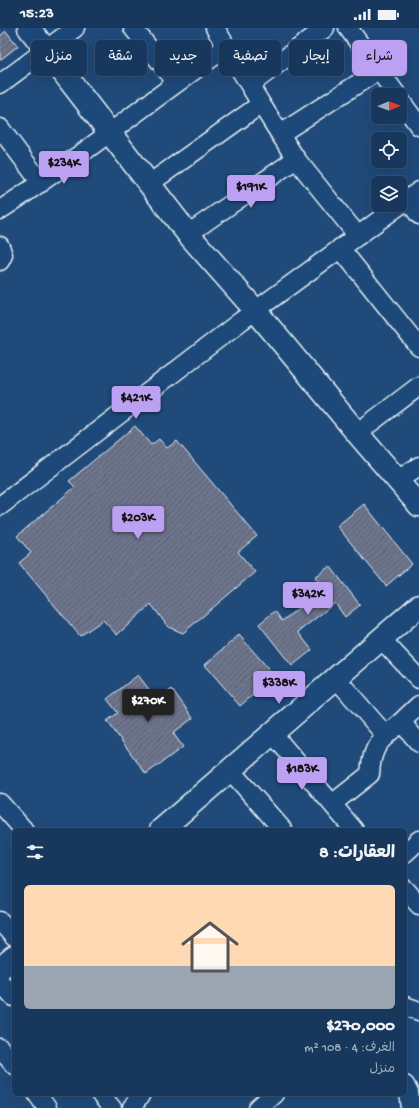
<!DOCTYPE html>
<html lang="ar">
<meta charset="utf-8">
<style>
:root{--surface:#17385c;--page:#244365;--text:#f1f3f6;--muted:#9eacbb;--line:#365272;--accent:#bca0f2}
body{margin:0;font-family:"Gochi Hand","Playpen Sans Arabic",sans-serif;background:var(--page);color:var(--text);direction:rtl;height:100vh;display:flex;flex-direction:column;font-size:15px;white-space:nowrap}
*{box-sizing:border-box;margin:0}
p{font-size:13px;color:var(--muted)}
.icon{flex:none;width:22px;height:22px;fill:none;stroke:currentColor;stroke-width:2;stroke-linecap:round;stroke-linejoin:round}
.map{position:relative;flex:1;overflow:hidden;direction:ltr}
.panel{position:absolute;left:12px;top:800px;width:395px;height:268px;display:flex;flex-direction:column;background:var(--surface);border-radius:6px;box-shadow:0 4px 16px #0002,0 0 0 1px var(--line);direction:rtl}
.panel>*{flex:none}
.banner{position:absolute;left:12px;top:12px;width:395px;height:36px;direction:rtl;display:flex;gap:8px}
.needle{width:26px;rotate:89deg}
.buttons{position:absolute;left:371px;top:60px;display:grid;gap:8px}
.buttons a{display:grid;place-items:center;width:36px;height:36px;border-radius:6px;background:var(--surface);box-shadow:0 4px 16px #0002,0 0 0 1px var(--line);font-size:20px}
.price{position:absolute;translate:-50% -34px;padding:0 9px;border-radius:4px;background:var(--accent);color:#111;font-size:13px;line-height:26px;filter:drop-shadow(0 1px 2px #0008)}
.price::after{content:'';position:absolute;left:50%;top:24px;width:12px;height:9px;margin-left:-6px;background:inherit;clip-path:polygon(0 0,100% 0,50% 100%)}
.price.current{background:#222;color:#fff}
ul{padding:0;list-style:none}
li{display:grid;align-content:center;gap:8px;height:212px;padding:0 12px}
li span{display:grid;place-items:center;height:124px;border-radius:6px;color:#555}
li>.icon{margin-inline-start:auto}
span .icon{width:72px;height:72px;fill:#fffc;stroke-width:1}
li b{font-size:17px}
h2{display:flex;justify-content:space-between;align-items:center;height:48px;padding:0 12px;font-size:17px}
.tag{padding:0 14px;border-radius:6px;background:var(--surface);box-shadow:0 4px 16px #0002,0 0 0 1px var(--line);font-size:14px;line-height:36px}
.tag.current{background:var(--accent);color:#111}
.status{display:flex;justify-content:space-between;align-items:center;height:28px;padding:0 20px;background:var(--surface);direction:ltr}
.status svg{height:11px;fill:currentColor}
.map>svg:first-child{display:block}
.building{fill:url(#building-hatch);stroke:#e8f1f8}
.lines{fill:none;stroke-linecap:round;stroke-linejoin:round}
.street-casing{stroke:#e8f1f8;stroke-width:21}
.secondary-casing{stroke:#e8f1f8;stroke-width:25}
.street{stroke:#1f4a7a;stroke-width:18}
.secondary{stroke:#1f4a7a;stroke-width:22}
</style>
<div class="status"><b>15:23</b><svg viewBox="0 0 49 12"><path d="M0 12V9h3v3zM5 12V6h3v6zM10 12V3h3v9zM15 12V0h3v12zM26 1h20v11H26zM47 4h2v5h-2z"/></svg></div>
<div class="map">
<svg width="419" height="1080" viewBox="0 0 419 1080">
<defs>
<pattern id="building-hatch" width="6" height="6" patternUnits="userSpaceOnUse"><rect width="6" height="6" fill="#6d758d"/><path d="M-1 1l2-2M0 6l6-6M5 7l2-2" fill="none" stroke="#5b616f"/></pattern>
</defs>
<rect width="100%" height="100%" fill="#1f4a7a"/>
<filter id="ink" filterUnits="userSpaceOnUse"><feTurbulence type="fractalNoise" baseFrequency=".025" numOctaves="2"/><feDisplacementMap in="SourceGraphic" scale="8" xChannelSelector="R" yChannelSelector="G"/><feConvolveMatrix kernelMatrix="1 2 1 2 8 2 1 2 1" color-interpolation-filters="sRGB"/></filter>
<g filter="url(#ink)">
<path class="building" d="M6 3 18 18 0 32V8Z
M135 398 151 417 159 411 167 420 177 413 257 508 238 524 255 544 183 605 168 599 151 576 117 607 103 592 80 608 19 535 31 525 17 508 75 459 69 453Z
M364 476 412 536 386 558 337 498Z
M330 538 360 577 345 589 335 575 298 604 312 622 292 638 259 596 275 583 282 593 324 560 315 549Z
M239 607 275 648 240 678 205 637Z
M138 647 157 672 172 661 193 690 173 705 183 719 146 746 107 693 118 685 107 671Z"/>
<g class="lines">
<g class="street-casing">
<path id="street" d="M133 0 176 54
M215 0 261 76 296 131 358 208
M348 0 397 67
M0 56 75 0
M250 57 325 0
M400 72 419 98
M0 100 41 155
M280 106 379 42
M149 156 261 76
M408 171 419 187
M400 177 419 163
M0 182C79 131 150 72 227 19
M188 206 296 131
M0 218 3 227 0 233
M340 220 419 319
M357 405 419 358
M398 452 419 438
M0 478 241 293 400 177
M381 611 419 651
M336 650 386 708
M401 694 419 677
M272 705 354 802
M230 742 283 802
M0 775 24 802
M332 776 370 746C372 716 380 713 401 694L419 715
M405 825 419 812
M405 861 419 877
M0 893 14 909
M0 954 14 969
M405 978 419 983
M0 1020 14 1037
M405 1057 409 1065 411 1080
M37 1066 47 1080
M100 1066 112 1080
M132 1080 141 1066
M258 1080 274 1066"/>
</g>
<g class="secondary-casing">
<path id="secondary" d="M29 0 188 206 256 283 357 405 419 477
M161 802 419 578
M0 941 14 929"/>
</g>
<use href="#street" class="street"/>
<use href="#secondary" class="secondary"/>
</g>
</g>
</svg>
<div class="buttons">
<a><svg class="needle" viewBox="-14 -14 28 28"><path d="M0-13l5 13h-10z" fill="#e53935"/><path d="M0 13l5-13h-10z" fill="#9eacbb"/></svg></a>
<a><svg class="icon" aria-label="locate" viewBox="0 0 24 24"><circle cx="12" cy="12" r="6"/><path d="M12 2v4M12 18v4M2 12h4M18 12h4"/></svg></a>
<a><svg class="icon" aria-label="layers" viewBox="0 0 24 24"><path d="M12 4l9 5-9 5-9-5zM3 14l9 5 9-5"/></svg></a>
</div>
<b class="price" style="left:64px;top:157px">$234K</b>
<b class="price" style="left:251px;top:181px">$191K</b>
<b class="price" style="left:136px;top:392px">$421K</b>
<b class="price" style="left:138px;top:512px">$203K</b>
<b class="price" style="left:308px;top:588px">$342K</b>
<b class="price" style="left:279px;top:677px">$338K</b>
<b class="price current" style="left:148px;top:695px">$270K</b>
<b class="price" style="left:302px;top:763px">$183K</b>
<div class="banner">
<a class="tag current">شراء</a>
<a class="tag">إيجار</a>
<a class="tag">تصفية</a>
<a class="tag">جديد</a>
<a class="tag">شقة</a>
<a class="tag">منزل</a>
</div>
<section class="panel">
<h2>العقارات: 8<svg class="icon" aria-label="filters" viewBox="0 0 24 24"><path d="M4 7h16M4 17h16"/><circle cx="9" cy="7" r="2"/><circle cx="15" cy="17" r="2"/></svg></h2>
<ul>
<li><span style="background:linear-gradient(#ffd9b3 65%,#9aa5b1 0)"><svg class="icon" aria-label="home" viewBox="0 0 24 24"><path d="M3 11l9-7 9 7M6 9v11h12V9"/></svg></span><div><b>$270,000</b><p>الغرف: 4 · 108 m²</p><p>منزل</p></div></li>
</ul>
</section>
</div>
